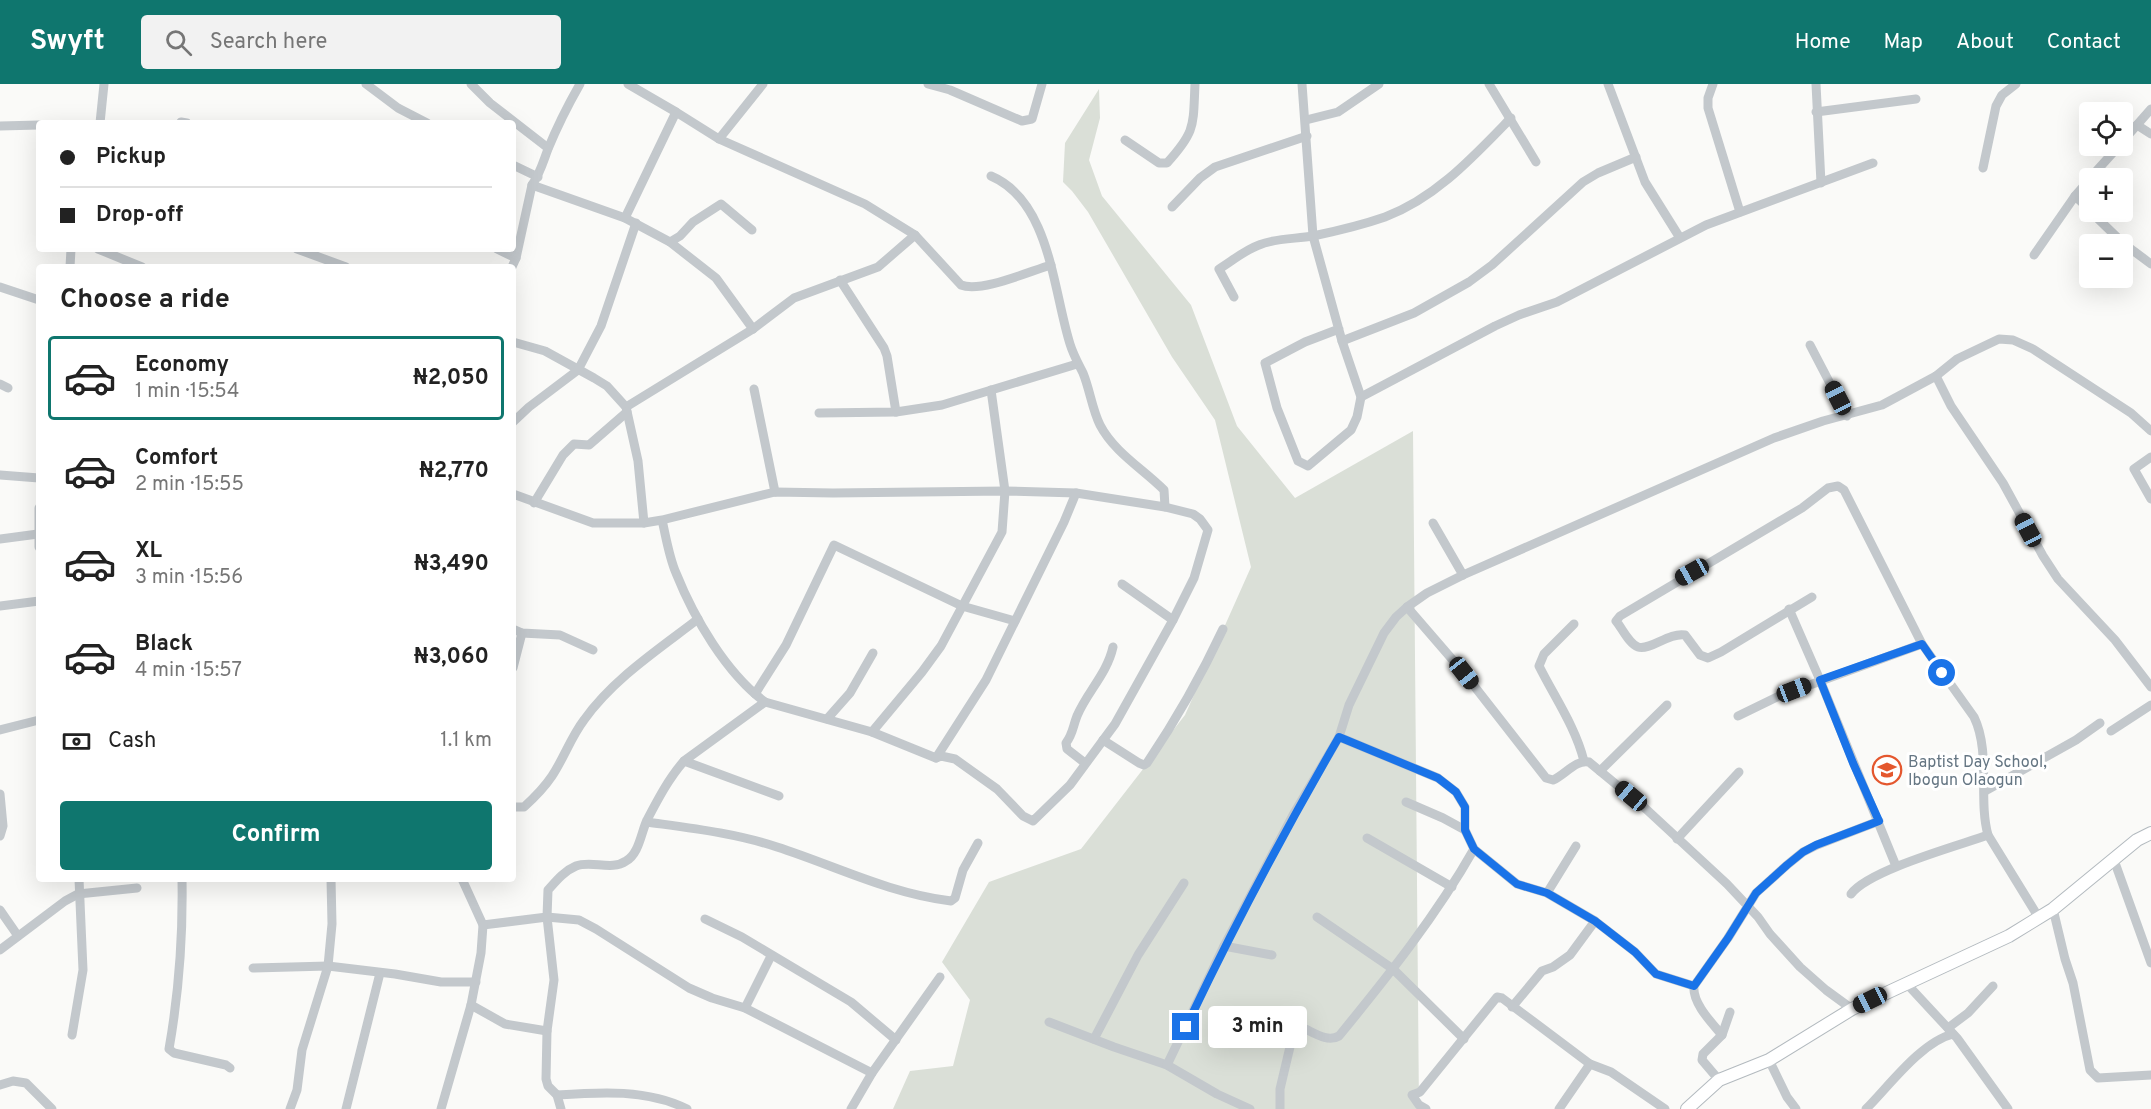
<!DOCTYPE html>
<html lang="en">
<head>
<meta charset="utf-8">
<style>
  :root { --surface:#fff; --page:#f2f2f2; --text:#222; --muted:#767676; --line:#e0e0e0; --accent:#0f766e }
  body { margin:0; font-family:Overpass,sans-serif; background:var(--page); color:var(--text); height:100vh; display:flex; flex-direction:column; font-size:22px; white-space:nowrap }
  * { box-sizing:border-box; margin:0 }
  p { font-size:20px; color:var(--muted) }
  .icon { flex:none; width:33px; height:33px; fill:none; stroke:currentColor; stroke-width:2; stroke-linecap:round; stroke-linejoin:round }
  .map { position:relative; flex:1; overflow:hidden }
  .drawer { position:absolute; left:36px; top:180px; width:480px; height:618px; display:flex; flex-direction:column; background:var(--surface); border-radius:6px; box-shadow:0 6px 24px #0002 }
  .drawer>* { flex:none }
  .banner { position:absolute; left:36px; top:36px; width:480px; height:132px; border-radius:6px; box-shadow:0 6px 24px #0002; display:grid; align-content:center; height:132px; padding:0 24px; background:var(--surface) }
  .buttons { position:absolute; left:2079px; top:18px; display:grid; gap:12px }
  .buttons a { display:grid; place-items:center; width:54px; height:54px; border-radius:6px; background:var(--surface); box-shadow:0 6px 24px #0002; font-size:30px }
  .end { position:absolute; width:27px; height:27px; margin:-14px; border:8px solid #1a73e8; background:#fff; box-shadow:0 0 0 3px #fff }
  .from { border-radius:50% }
  .bubble { position:absolute; height:42px; border-radius:6px; background:var(--surface); box-shadow:0 6px 24px #0002; font-size:20px; font-weight:700; line-height:42px; text-align:center }
  .car { position:absolute; width:18px; height:36px; margin:-18px -9px; border-radius:8px; box-shadow:0 0 4px 2px #0007; background:linear-gradient(#222 24%,#8ab4d8 0 40%,#222 0 76%,#8ab4d8 0 86%,#222 0) }
  .banner b { display:flex; align-items:center; gap:21px; height:57px; font-size:22px }
  .banner b+b { border-top:2px solid var(--line) }
  .banner i { width:15px; height:15px; background:var(--text) }
  ul { padding:0; list-style:none }
  li { display:flex; align-items:center; gap:18px; height:84px; margin:0 12px 9px; padding:0 12px; border:3px solid transparent; border-radius:6px }
  li div { flex:1 }
  li b { display:block; font-size:22px }
  li em { font-style:normal; font-weight:700 }
  li.on { border-color:var(--accent) }
  li>.icon { width:54px; height:54px; stroke-width:1.5 }
  h2 { padding:0 24px; font-size:27px; line-height:72px }
  .pay { display:flex; align-items:center; gap:15px; height:66px; padding:0 24px; font-size:22px }
  .pay p { margin-inline-start:auto }
  .action { display:flex; gap:12px; margin-top:auto; padding:12px 24px }
  .action a { flex:1; height:69px; border-radius:6px; background:var(--accent); color:#fff; font-size:24px; font-weight:700; line-height:69px; text-align:center }
  header { display:flex; align-items:center; gap:36px; box-sizing:border-box; height:84px; padding:0 30px; background:var(--accent); color:#fff }
  header strong { font-size:28px }
  nav { display:flex; gap:33px; margin-inline-start:auto; font-size:21px }
  .search { width:420px; height:54px; background:var(--page); display:flex; align-items:center; gap:15px; box-sizing:border-box; padding:0 21px; border-radius:6px; color:var(--muted); font-size:22px }
  .map>svg:first-child { display:block }
  .green { fill:#dadfd7 }
  .lines { fill:none; stroke-linecap:round; stroke-linejoin:round }
  .secondary-casing { stroke:#b3babf; stroke-width:14 }
  .minor { stroke:#c3c8cc; stroke-width:9 }
  .secondary { stroke:#fff; stroke-width:12 }
  .route { stroke:#1a73e8; stroke-width:8 }
  .labels { text-anchor:middle; stroke-width:6; stroke-linejoin:round; paint-order:stroke }
  .poi-label { font-size:16px; fill:#657683; stroke:#fff; text-anchor:start }
</style>
</head>
<body>
<header>
<strong>Swyft</strong>
<div class="search"><svg class="icon" aria-label="search" viewBox="0 0 24 24"><circle cx="10" cy="10" r="6"/><path d="M15 15l6 6"/></svg>Search here</div>
<nav><a>Home</a><a>Map</a><a>About</a><a>Contact</a></nav>
</header>
<div class="map">
<svg width="2151" height="1025" viewBox="0 0 2151 1025">
  <rect width="100%" height="100%" fill="#fafaf8"/>
  <!-- green -->
  <polygon class="green" points="1099,5 1100,34 1089,76 1102,112 1191,221 1237,342 1295,414 1413,347 1419,1025 893,1025 910,987 953,982 970,916 942,878 989,798 1081,765 1185,631 1251,483 1215,336 1172,273 1088,128 1072,107 1063,98 1065,59"/>
  <g class="lines">
    <!-- secondary casing -->
    <g class="secondary-casing">
      <polyline id="secondary" points="1687,1025 1719,996 1769,976 1852,925 2009,852 2053,825 2137,756 2151,749"/>
    </g>
    <!-- minor -->
    <g class="minor">
      <polyline points="366,0 398,24 427,39"/>
      <polyline points="471,0 490,19 548,64"/>
      <path d="M 628,0 L 676,28 L 719,55 L 865,120 L 915,151 L 961,201 C 981,209 1030,187 1051,181"/>
      <polyline points="928,0 950,6 1022,37 1032,35 1042,0"/>
      <polyline points="1302,0 1313,152 1342,257 1361,313 1357,333 1351,346 1308,382 1298,377 1277,324 1265,279 1305,258 1339,245"/>
      <polyline points="1489,0 1536,78"/>
      <polyline points="1608,0 1645,98 1680,154"/>
      <polyline points="1713,0 1708,14 1708,24 1740,128"/>
      <polyline points="1816,0 1821,99"/>
      <polyline points="1816,28 1916,15"/>
      <polyline points="1306,36 1338,28 1379,0"/>
      <polyline points="181,38 187,39"/>
      <polyline points="100,39 104,0"/>
      <polyline points="2137,41 2151,50"/>
      <polyline points="0,42 39,41"/>
      <polyline points="719,55 763,0"/>
      <path d="M 1125,56 L 1159,79 L 1167,79 C 1196,47 1193,42 1195,0"/>
      <polyline points="2122,58 2151,25"/>
      <polyline points="513,81 538,93"/>
      <polyline points="1983,84 1996,22 2002,11 2016,0"/>
      <path d="M 991,92 C 1050,117 1053,206 1070,260 C 1073,270 1078,279 1083,289 C 1090,306 1092,325 1100,341 C 1114,368 1143,385 1164,406 L 1165,423"/>
      <polyline points="2090,94 2119,62"/>
      <polyline points="532,101 625,134 670,158 716,194 753,245"/>
      <polyline points="2075,112 2090,126"/>
      <polyline points="1172,123 1200,94 1215,83 1307,52"/>
      <polyline points="2091,128 2123,159 2151,180"/>
      <polyline points="625,134 676,28"/>
      <polyline points="670,158 680,152 693,138 721,120 752,146"/>
      <polyline points="98,165 142,183"/>
      <polyline points="297,165 346,183"/>
      <polyline points="497,165 516,174"/>
      <polyline points="2034,171 2075,112 2090,95"/>
      <polyline points="70,183 71,165"/>
      <path d="M 512,183 L 516,174 L 532,101 C 540,90 543,78 548,65 C 557,43 568,21 580,0"/>
      <polyline points="840,196 884,264 887,272 896,328"/>
      <polyline points="0,203 39,216"/>
      <path d="M 1234,213 L 1219,185 C 1232,177 1245,166 1259,161 C 1276,154 1295,155 1313,152 C 1337,147 1362,141 1385,133 C 1436,114 1474,72 1511,34"/>
      <polyline points="1342,257 1414,229 1469,198 1492,181 1583,98 1598,89 1636,73"/>
      <polyline points="513,258 545,267 594,294 607,302 626,323 638,377 644,439"/>
      <polyline points="1810,261 1847,332"/>
      <polyline points="1936,292 1951,322 2003,399 2043,472 2058,495 2115,556 2151,603"/>
      <polyline points="0,300 8,304"/>
      <polyline points="754,305 775,408"/>
      <polyline points="1361,313 1495,242 1519,231 1557,218 1706,141 1873,79"/>
      <polyline points="626,323 753,245 794,214 878,183 915,151"/>
      <polyline points="819,329 896,328 942,321 1077,280"/>
      <polyline points="513,338 529,323 578,286 601,242 636,139"/>
      <polyline points="2151,373 2134,385 2151,415"/>
      <polyline points="0,391 39,394"/>
      <path d="M 513,410 L 593,439 L 644,439 L 662,436 L 775,408 L 833,409 L 1005,407 L 1076,409 L 1165,423 L 1193,430 L 1200,435 L 1208,446 L 1194,494 L 1173,536 L 1115,640 L 1070,701 L 1033,737 L 1023,732 L 997,705 L 955,675 L 941,672 L 936,674 L 872,648 L 765,618 C 726,589 694,534 676,489 C 669,473 666,453 662,436"/>
      <polyline points="534,419 563,371 574,360 589,361 627,328"/>
      <polyline points="39,424 39,463"/>
      <polyline points="1433,439 1463,491"/>
      <polyline points="0,455 38,450"/>
      <polyline points="1122,500 1173,536"/>
      <path d="M 1812,513 L 1721,568 L 1708,574 L 1700,571 L 1685,551 C 1669,548 1650,567 1638,563 C 1629,560 1622,544 1616,537 L 1620,532 L 1802,424 L 1828,404 L 1838,402 L 1844,406 L 1922,560 L 1974,633 C 1991,668 1978,715 1988,751 L 2039,834"/>
      <polyline points="0,522 39,517"/>
      <path d="M 1407,523 L 1464,589 L 1546,694 L 1553,696 C 1565,691 1576,675 1589,678 L 1646,725 L 1727,800 L 1758,833 L 1770,850 L 1800,883 L 1826,906 L 1852,925"/>
      <polyline points="1789,525 1820,596 1896,782"/>
      <path d="M 1574,540 L 1544,570 L 1539,582 C 1555,614 1575,642 1584,677"/>
      <polyline points="513,545 522,549 560,551 593,566"/>
      <polyline points="513,584 522,549"/>
      <polyline points="755,610 786,561 834,461 962,522 1015,537"/>
      <polyline points="1738,632 1777,613 1922,560"/>
      <polyline points="827,635 850,609 873,569"/>
      <polyline points="0,646 39,636"/>
      <polyline points="2111,647 2151,621"/>
      <polyline points="872,648 922,588 941,562 1002,448 1005,407 991,306"/>
      <path d="M 1103,656 L 1139,679 L 1144,681 L 1147,679 C 1176,636 1201,592 1223,545"/>
      <polyline points="936,674 986,596 1064,438 1076,409"/>
      <polyline points="684,677 779,712"/>
      <path d="M 1085,679 L 1067,665 L 1066,659 C 1073,650 1073,642 1077,632 C 1087,608 1107,590 1113,563"/>
      <polyline points="1600,687 1667,621"/>
      <polyline points="1985,707 2076,656 2100,639"/>
      <polyline points="0,710 3,742 0,752"/>
      <polyline points="1406,718 1443,734 1465,746"/>
      <path d="M 513,723 L 524,723 C 535,713 544,704 552,692 C 564,674 571,653 584,636 C 613,595 659,565 698,535"/>
      <path d="M 647,738 C 690,744 735,749 777,763 C 836,782 888,809 951,817 L 955,814 L 963,786 L 978,759"/>
      <polyline points="1367,754 1452,803"/>
      <polyline points="1677,755 1739,688"/>
      <polyline points="1474,765 1517,800 1547,809 1595,837 1635,868 1656,890 1694,902"/>
      <polyline points="2114,776 2151,879"/>
      <path d="M 182,795 C 183,852 179,908 169,965 L 174,969 L 226,981 L 230,984"/>
      <polyline points="1547,809 1576,762"/>
      <path d="M 1851,810 C 1869,786 1957,762 1988,751"/>
      <polyline points="2053,825 2065,875 2073,899 2090,986 2098,994 2151,991"/>
      <polyline points="0,826 18,852"/>
      <polyline points="1317,833 1393,885 1464,955"/>
      <polyline points="705,835 742,853 851,918 896,956"/>
      <polyline points="483,841 547,833 579,836 596,845 689,904 712,914 745,924 872,989"/>
      <polyline points="1224,862 1272,871"/>
      <polyline points="0,866 65,817 78,810 137,804"/>
      <polyline points="253,884 328,882 395,890 441,898 476,898"/>
      <polyline points="1906,899 1957,954 2008,1025"/>
      <polyline points="471,921 505,940 547,947"/>
      <polyline points="1512,923 1542,887 1553,883 1570,871 1595,837"/>
      <polyline points="745,924 771,872"/>
      <polyline points="1049,938 1114,963 1167,981 1217,1010 1250,1025"/>
      <polyline points="1948,944 1968,929 1993,902"/>
      <polyline points="72,951 83,886 79,795"/>
      <path d="M 1722,951 C 1712,939 1692,919 1694,902 L 1728,854 L 1756,809 L 1787,781 L 1803,768 L 1817,761 L 1879,737"/>
      <polyline points="1094,955 1138,871 1184,799"/>
      <polyline points="1769,976 1787,1013 1796,1025"/>
      <polyline points="1167,981 1224,862 1293,731 1339,653 1349,621 1384,549 1396,533 1407,523 1427,509 1463,491 1774,354 1823,337 1882,321 1936,292 1957,275 1999,255 2013,256 2033,265 2131,329 2151,347"/>
      <polyline points="1719,996 1702,976 1703,970 1722,951 1730,928"/>
      <polyline points="0,1001 13,997 26,999 52,1025"/>
      <path d="M 557,1011 C 600,1008 648,1005 687,1025"/>
      <polyline points="290,1025 297,1006 302,966 328,882 332,840 331,795"/>
      <polyline points="346,1025 380,889"/>
      <polyline points="441,1025 471,921 481,869 483,841 462,795"/>
      <path d="M 561,1025 L 557,1011 L 548,1002 L 546,995 L 547,947 L 554,896 L 547,833 L 548,806 C 556,797 564,787 576,782 C 591,776 612,787 626,777 C 639,770 641,749 647,736 C 658,715 669,694 684,677 L 765,618"/>
      <polyline points="851,1025 872,989 940,893"/>
      <path d="M 1280,1025 L 1280,1005 L 1294,946 L 1297,943 L 1301,943 C 1313,948 1327,959 1339,952 C 1388,892 1436,832 1474,765 L 1465,746 L 1465,723 L 1456,708 L 1438,694 L 1339,653"/>
      <polyline points="1426,1025 1419,1021 1412,1011 1420,1008 1497,913 1502,914 1590,980 1611,988 1665,1025"/>
      <polyline points="1559,1025 1590,980"/>
      <path d="M 1866,1025 C 1889,1002 1921,958 1953,950"/>
    </g>
    <!-- secondary -->
    <use href="#secondary" class="secondary"/>
  </g>
  <g class="lines">
    <!-- route -->
    <path class="route" d="M 1186,943 C 1233,844 1284,748 1339,653 L 1438,694 L 1456,708 L 1465,723 L 1465,746 L 1474,765 L 1517,800 L 1547,809 L 1595,837 L 1635,868 L 1656,890 L 1694,902 L 1728,854 L 1756,809 L 1787,781 L 1803,768 L 1816,761 L 1879,737 L 1853,679 L 1820,596 L 1922,560 L 1942,589"/>
  </g>
  <!-- icons -->
  <defs>
    <g id="school-ring" transform="scale(1.5)"><circle r="9.5" fill="#fff" stroke="#e4572e" stroke-width="1.5"/><path d="M0-5L7-2L0 1L-7-2ZM-4 1L0 2.5L4 1V4Q0 6-4 4Z" fill="#e4572e"/></g>
  </defs>
  <g fill-rule="evenodd">
    <use href="#school-ring" x="1887" y="686"/>
  </g>
  <g class="labels">
    <!-- poi labels -->
    <g class="poi-label">
      <text x="1908" y="683">Baptist Day School,<tspan x="1908" dy="18">Ibogun Olaogun</tspan></text>
    </g>
  </g>
</svg>
<div class="buttons">
<a><svg class="icon" aria-label="locate" viewBox="0 0 24 24"><circle cx="12" cy="12" r="6"/><path d="M12 2v4M12 18v4M2 12h4M18 12h4"/></svg></a>
<a>+</a>
<a>−</a>
</div>
<i class="end from" style="left:1942px;top:589px"></i>
<i class="end" style="left:1186px;top:943px"></i>
<div class="bubble" style="left:1208px;top:922px;width:99px">3 min</div>
<i class="car" style="left:1838px;top:314px;rotate:333deg"></i>
<i class="car" style="left:2028px;top:446px;rotate:332deg"></i>
<i class="car" style="left:1692px;top:488px;rotate:241deg"></i>
<i class="car" style="left:1464px;top:589px;rotate:142deg"></i>
<i class="car" style="left:1794px;top:606px;rotate:69deg"></i>
<i class="car" style="left:1631px;top:712px;rotate:310deg"></i>
<i class="car" style="left:1870px;top:916px;rotate:244deg"></i>
<div class="banner">
<b><i class="from"></i>Pickup</b>
<b><i></i>Drop-off</b>
</div>
<section class="drawer">
<h2>Choose a ride</h2>
<ul>
<li class="on"><svg class="icon" aria-label="car" viewBox="0 0 24 24"><path d="M5 17H2v-5l4-1 3-4h7l3 4 3 1v5h-3M9 17h6M6 11h13"/><circle cx="7" cy="17" r="2"/><circle cx="17" cy="17" r="2"/></svg><div><b>Economy</b><p>1 min · 15:54</p></div><em>₦2,050</em></li>
<li><svg class="icon" aria-label="car" viewBox="0 0 24 24"><path d="M5 17H2v-5l4-1 3-4h7l3 4 3 1v5h-3M9 17h6M6 11h13"/><circle cx="7" cy="17" r="2"/><circle cx="17" cy="17" r="2"/></svg><div><b>Comfort</b><p>2 min · 15:55</p></div><em>₦2,770</em></li>
<li><svg class="icon" aria-label="car" viewBox="0 0 24 24"><path d="M5 17H2v-5l4-1 3-4h7l3 4 3 1v5h-3M9 17h6M6 11h13"/><circle cx="7" cy="17" r="2"/><circle cx="17" cy="17" r="2"/></svg><div><b>XL</b><p>3 min · 15:56</p></div><em>₦3,490</em></li>
<li><svg class="icon" aria-label="car" viewBox="0 0 24 24"><path d="M5 17H2v-5l4-1 3-4h7l3 4 3 1v5h-3M9 17h6M6 11h13"/><circle cx="7" cy="17" r="2"/><circle cx="17" cy="17" r="2"/></svg><div><b>Black</b><p>4 min · 15:57</p></div><em>₦3,060</em></li>
</ul>
<div class="pay"><svg class="icon" aria-label="cash" viewBox="0 0 24 24"><path d="M3 7h18v10H3z"/><circle cx="12" cy="12" r="2"/></svg>Cash<p>1.1 km</p></div>
<div class="action"><a>Confirm</a></div>
</section>
</div>
</body>
</html>
